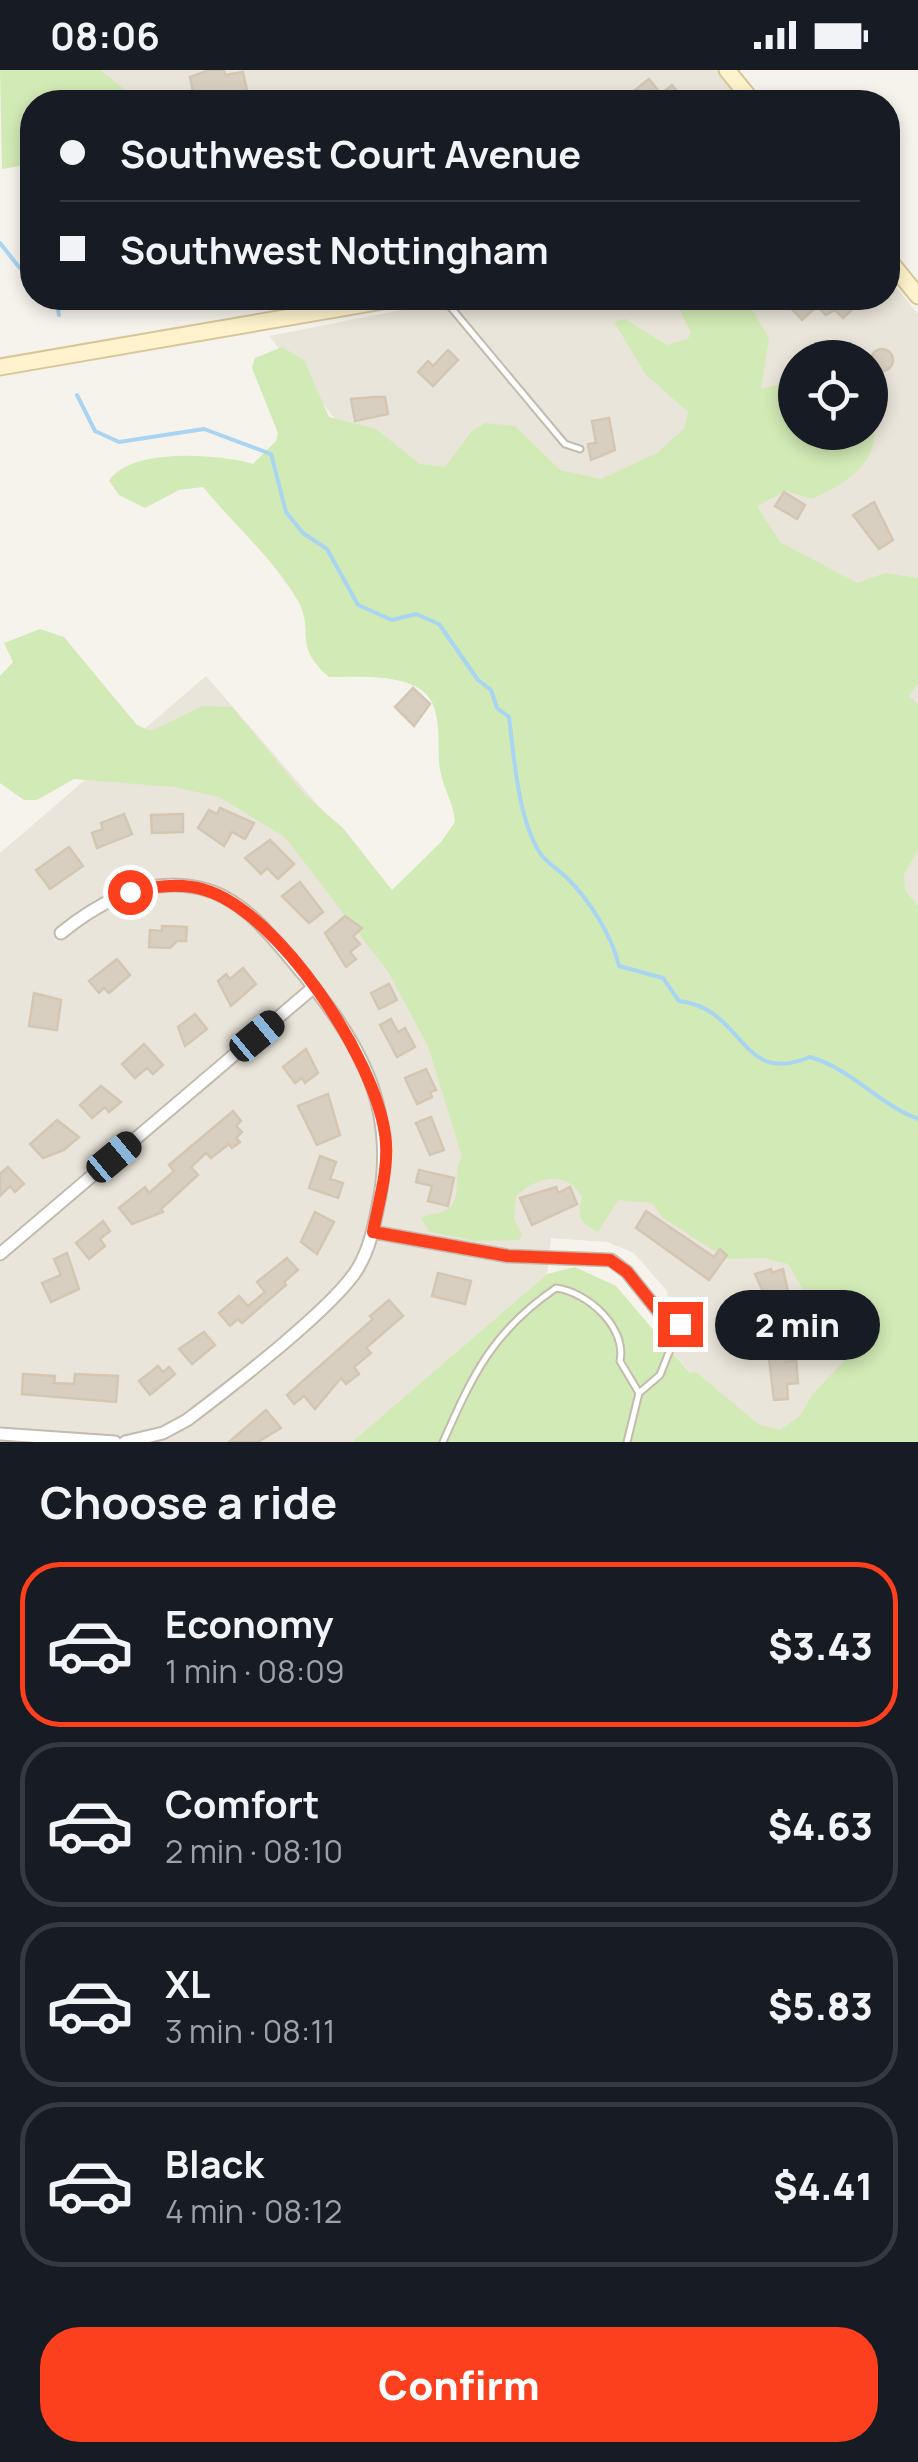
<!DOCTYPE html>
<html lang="en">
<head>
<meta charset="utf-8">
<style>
  :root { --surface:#171b24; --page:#20242c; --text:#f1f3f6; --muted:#9ea1a6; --line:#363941; --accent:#fc3f1d }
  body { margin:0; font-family:Manrope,sans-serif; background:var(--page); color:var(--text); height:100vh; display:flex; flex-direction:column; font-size:38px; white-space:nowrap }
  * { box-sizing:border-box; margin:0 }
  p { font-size:32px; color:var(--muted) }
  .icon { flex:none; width:55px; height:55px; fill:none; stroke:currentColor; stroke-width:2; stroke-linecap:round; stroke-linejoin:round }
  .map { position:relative; height:1372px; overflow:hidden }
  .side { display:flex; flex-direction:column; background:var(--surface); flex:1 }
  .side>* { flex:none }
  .guide { position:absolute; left:20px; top:20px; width:880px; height:220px; border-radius:40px; box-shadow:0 5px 15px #0003; display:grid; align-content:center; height:220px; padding:0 40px; background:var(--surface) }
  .buttons { position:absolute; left:778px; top:270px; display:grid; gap:20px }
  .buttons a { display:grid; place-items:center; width:110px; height:110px; border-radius:50%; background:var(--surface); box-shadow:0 5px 15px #0003; font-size:50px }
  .end { position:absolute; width:45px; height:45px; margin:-22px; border:12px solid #fc3f1d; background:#fff; box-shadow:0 0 0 5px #fff }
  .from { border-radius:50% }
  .bubble { position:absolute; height:70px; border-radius:35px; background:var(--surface); box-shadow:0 5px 15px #0003; font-size:32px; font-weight:800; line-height:70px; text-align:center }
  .car { position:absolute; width:30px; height:60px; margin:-30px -15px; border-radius:12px; box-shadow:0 0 8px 2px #0007; background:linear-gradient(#222 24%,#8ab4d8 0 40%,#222 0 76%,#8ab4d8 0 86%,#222 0) }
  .guide b { display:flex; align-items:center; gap:35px; height:95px; font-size:38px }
  .guide b+b { border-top:2px solid var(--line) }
  .guide i { width:25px; height:25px; background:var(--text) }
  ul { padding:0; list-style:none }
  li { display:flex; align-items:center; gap:30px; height:165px; margin:0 20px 15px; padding:0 20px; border:5px solid var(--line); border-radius:40px }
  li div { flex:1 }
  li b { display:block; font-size:38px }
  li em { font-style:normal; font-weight:800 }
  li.on { border-color:var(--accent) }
  li>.icon { width:90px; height:90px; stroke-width:1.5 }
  h2 { padding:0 40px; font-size:45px; line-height:120px }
  .cta { display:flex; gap:20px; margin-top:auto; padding:20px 40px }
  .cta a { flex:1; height:115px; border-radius:40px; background:var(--accent); color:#fff; font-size:40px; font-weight:800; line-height:115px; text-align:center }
  .status { display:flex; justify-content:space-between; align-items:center; height:70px; padding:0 50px; background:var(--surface); direction:ltr }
  .status svg { height:28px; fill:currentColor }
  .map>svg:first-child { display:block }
  .residential { fill:#eae5da; fill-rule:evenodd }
  .green { fill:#d2eab5 }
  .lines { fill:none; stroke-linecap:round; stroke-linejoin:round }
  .stream { stroke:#a9d4f2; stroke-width:4 }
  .building { fill:#d8cfc1; stroke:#d3c7b4; stroke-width:2.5 }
  .lane-casing { stroke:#c2bbae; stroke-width:9 }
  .street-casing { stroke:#c2bbae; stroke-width:15 }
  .secondary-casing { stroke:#d6c79b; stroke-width:19 }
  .lane { stroke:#fff; stroke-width:5 }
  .street { stroke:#fff; stroke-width:11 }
  .secondary { stroke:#fff3cd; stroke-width:15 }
  .route { stroke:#fc3f1d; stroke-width:12 }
</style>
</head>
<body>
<div class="status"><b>08:06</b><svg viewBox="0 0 49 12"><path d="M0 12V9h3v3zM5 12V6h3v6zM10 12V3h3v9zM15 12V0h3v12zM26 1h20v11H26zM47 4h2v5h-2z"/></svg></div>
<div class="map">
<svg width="918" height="1372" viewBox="0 0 918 1372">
  <rect width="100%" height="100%" fill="#f6f3ec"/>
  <!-- residential -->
  <g class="residential">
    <polygon points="37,0 717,0 744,32 63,32"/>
    <path d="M 888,208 L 918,244 L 918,1372 L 748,1372 L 673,1282 L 667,1221 L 634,1183 L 607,1172 L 551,1168 L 547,1204 L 352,1372 L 0,1372 L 0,783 L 206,606 L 658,1127 L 840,981 L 269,266 L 463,228 L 888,228 ZM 795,288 L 870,288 L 870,362 L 795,362 Z"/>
  </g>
  <!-- green -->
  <g class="green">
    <polygon points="0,0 101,0 139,32 32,32 32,94 2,99"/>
    <path d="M 673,228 L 745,228 L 769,268 L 761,319 L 795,310 L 795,362 L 870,362 L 871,344 C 886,389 848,413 812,429 L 786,421 L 757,436 L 780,472 L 857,513 L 885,503 L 918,508 L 918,613 L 909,626 L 918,635 L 918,780 L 904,804 L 905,820 L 918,836 L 918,1372 L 352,1372 L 547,1204 L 575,1197 L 616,1216 L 690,1303 L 696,1302 L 758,1354 L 780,1360 L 800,1346 L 812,1325 L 845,1290 L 800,1256 L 807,1226 L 788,1194 L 764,1188 L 727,1189 L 663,1148 L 652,1133 L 618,1130 L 598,1162 C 579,1152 577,1147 582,1127 C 566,1099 537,1107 516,1126 L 514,1149 L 522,1165 L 519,1170 L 475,1171 L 430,1162 L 421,1148 C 430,1142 437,1145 445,1141 C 465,1131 451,1103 462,1087 L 428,976 L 389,903 L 285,767 L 219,727 L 174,717 L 74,709 L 37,730 L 24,730 L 0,713 L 0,606 L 13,592 L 4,573 L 40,559 L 64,567 L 137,655 L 151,661 L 202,636 L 232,637 L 305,725 L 343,758 L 392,820 L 441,772 L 455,752 C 454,732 440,713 439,692 C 438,674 440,655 434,637 C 423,601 358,607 329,607 C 292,575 315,562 298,531 C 273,488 234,455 203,417 L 179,420 L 145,438 L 119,425 L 109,411 C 130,377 220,384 253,394 L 276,371 L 278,363 L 252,298 L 255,288 L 282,277 L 304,290 L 329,347 L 376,359 L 420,394 L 445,397 L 472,361 L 485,353 L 515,356 L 560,400 L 601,409 L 657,383 L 684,359 L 688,342 L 646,305 L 614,252 L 625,249 L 667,275 L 688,269 L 691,262 Z"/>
  </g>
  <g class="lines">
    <!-- stream -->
    <g class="stream">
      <polyline points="0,173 19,197 32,204"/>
      <polyline points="56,228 59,245"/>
      <path d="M 77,325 L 95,361 L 119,372 L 204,359 L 271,384 L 286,442 L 303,463 L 327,479 L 358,535 L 392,550 L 416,544 L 439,554 L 478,610 L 491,620 L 497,638 L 509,647 C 514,687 518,749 540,783 C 546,793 560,800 568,809 C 590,831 612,866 619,896 L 663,908 L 679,931 C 747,939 738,1017 810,987 C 852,999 878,1034 918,1049"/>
    </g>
  </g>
  <!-- building -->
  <g class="building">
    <polygon points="209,0 224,0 225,5 243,2 248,25 228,32 217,32 215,23 194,27 190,7"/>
    <polygon points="649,9 661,24 672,15 682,27 676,32 637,32 630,24"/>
    <polygon points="798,228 833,231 844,228 854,238 843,248 835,240 826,245 817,236 802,250 789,236"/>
    <circle cx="882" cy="290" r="11"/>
    <polygon points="448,280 458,290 433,316 418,302 428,291 433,296"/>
    <polygon points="374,327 385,327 388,344 355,351 351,329"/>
    <polygon points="609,348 615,380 591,390 588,374 596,373 592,351"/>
    <polygon points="784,422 805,435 797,449 775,436"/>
    <polygon points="874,432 893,470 879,479 853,445"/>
    <polygon points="413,618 430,634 414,656 395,637"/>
    <polygon points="220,738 254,753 245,769 232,762 224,776 198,758 209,740 217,744"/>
    <polygon points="124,744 132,764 97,778 92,763 103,759 101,753"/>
    <polygon points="183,744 183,762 152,763 151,745"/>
    <polygon points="270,770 294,794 278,809 267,798 261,804 245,788"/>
    <polygon points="69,777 83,796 50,819 36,800"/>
    <polygon points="300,812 323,842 309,853 282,826"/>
    <polygon points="345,846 362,858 353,866 360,874 350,882 356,889 346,897 325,863"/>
    <polygon points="162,856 187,857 186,871 177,871 170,878 149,877 150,860 162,861"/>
    <polygon points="117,889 130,905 109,923 104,918 99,923 89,911"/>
    <polygon points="243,898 256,914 231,936 218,911 226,904 230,909"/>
    <polygon points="389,914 397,930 379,939 371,923"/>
    <polygon points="34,923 61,930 57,960 29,956"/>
    <polygon points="195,944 207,959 185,976 178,957"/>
    <polygon points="391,949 398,962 405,958 415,977 397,987 380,955"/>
    <polygon points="144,974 163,995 153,1004 147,998 135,1008 122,994"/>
    <polygon points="306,979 318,1003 305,1013 302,1008 295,1013 283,997"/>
    <polygon points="426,999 436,1020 430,1022 432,1027 417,1034 405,1008"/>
    <polygon points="101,1016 121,1032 109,1042 105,1037 92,1048 80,1035"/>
    <polygon points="328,1024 340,1065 317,1075 298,1036"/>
    <polygon points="233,1041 241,1051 236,1056 242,1062 236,1068 240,1072 232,1078 229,1074 211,1088 206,1083 191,1097 198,1105 161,1139 163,1142 132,1154 119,1138 145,1117 149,1123 174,1101 169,1095"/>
    <polygon points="431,1047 444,1080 430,1085 416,1053"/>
    <polygon points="57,1050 79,1067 64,1080 43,1088 30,1074"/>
    <polygon points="320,1086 336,1092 330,1109 343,1113 338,1128 309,1118"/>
    <polygon points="8,1097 24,1114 15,1122 10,1116 0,1126 0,1104"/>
    <polygon points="419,1100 454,1108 448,1136 428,1131 432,1116 416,1112"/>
    <polygon points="556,1117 558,1123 570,1117 577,1134 532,1155 520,1128"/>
    <polygon points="646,1141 714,1187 720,1179 727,1185 709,1210 636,1158"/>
    <polygon points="315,1142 334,1152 317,1184 301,1172"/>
    <polygon points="103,1151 110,1161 100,1169 105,1176 89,1189 76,1173"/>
    <polygon points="67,1183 79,1219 51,1232 42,1213 61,1205 54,1189"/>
    <polygon points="287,1188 298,1200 284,1212 286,1215 242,1253 238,1249 230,1256 219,1243 239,1226 248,1236 265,1222 257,1212"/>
    <polygon points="771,1199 772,1203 783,1199 793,1244 776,1250 755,1204"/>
    <polygon points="438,1203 471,1211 465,1234 432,1226"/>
    <polygon points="389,1230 403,1246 366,1278 371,1283 354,1297 359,1304 346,1314 341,1308 315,1339 304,1326 294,1334 287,1325 373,1249 370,1246"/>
    <polygon points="204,1262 215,1275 192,1294 179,1279"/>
    <polygon points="786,1286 786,1292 796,1290 798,1313 787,1314 788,1329 774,1330 769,1288"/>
    <polygon points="158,1296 163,1302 169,1297 175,1304 150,1325 139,1311"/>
    <polygon points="23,1304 55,1306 54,1313 74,1314 75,1304 118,1306 116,1332 22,1324"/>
    <polygon points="266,1340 281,1358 258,1372 229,1372"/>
  </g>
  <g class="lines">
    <!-- lane casing -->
    <g class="lane-casing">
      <g id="lane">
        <polyline points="443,228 565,374 580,379"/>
        <path d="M 443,1372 C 473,1304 493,1261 556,1218 C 588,1222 627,1258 620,1291 L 639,1323"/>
        <polyline points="627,1372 639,1323 660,1305 679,1257"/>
      </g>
    </g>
    <!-- street casing -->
    <g class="street-casing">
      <g id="street">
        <path d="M 61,863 C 100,831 148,806 200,818 C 241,827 269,863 294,893 C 354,965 397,1029 380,1126 C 375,1151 371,1176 358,1198 C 335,1237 227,1320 187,1350 L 163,1363 L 125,1372"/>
        <polyline points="373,1162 508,1186 611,1190 627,1202 663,1247 680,1254"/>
        <polyline points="0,1184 314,917"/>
        <polyline points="0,1364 115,1372"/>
      </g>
    </g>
    <!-- secondary casing -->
    <g class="secondary-casing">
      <g id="secondary">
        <polyline points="727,0 753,32"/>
        <polyline points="888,189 918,226"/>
        <polyline points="0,297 400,228"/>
      </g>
    </g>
    <!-- lane -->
    <use href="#lane" class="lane"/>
    <!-- street -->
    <use href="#street" class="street"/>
    <!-- secondary -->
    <use href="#secondary" class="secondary"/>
  </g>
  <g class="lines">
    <!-- route -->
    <path class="route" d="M 130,822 C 154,816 181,812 205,820 C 280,843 374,988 385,1064 C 390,1096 379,1130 373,1162 L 508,1186 L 610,1190 L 627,1202 L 663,1247 L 680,1254"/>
  </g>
</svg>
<div class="buttons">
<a><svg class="icon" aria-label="locate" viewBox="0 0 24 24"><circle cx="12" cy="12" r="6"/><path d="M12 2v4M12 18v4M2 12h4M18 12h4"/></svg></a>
</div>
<i class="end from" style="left:130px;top:822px"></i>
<i class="end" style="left:680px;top:1254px"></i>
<div class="bubble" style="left:715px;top:1220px;width:165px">2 min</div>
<i class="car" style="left:257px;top:966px;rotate:50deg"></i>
<i class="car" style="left:114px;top:1087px;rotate:50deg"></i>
<div class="guide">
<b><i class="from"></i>Southwest Court Avenue</b>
<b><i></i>Southwest Nottingham</b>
</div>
</div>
<section class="side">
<h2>Choose a ride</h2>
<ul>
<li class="on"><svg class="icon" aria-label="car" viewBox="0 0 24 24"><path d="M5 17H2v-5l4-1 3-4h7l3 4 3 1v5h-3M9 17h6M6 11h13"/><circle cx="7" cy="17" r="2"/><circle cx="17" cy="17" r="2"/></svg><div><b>Economy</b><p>1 min · 08:09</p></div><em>$3.43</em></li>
<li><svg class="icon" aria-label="car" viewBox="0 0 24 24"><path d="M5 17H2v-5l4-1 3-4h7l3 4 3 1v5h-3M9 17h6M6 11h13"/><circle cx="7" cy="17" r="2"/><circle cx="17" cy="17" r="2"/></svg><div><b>Comfort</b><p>2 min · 08:10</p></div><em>$4.63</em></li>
<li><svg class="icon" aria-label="car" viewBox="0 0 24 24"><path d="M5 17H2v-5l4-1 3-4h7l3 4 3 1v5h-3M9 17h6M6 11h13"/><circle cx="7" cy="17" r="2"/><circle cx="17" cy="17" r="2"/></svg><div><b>XL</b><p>3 min · 08:11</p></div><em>$5.83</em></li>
<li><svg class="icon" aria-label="car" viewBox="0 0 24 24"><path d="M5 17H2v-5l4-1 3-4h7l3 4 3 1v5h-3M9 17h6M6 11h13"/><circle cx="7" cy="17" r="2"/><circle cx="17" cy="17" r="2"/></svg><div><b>Black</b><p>4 min · 08:12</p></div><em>$4.41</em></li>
</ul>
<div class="cta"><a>Confirm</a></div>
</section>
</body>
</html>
